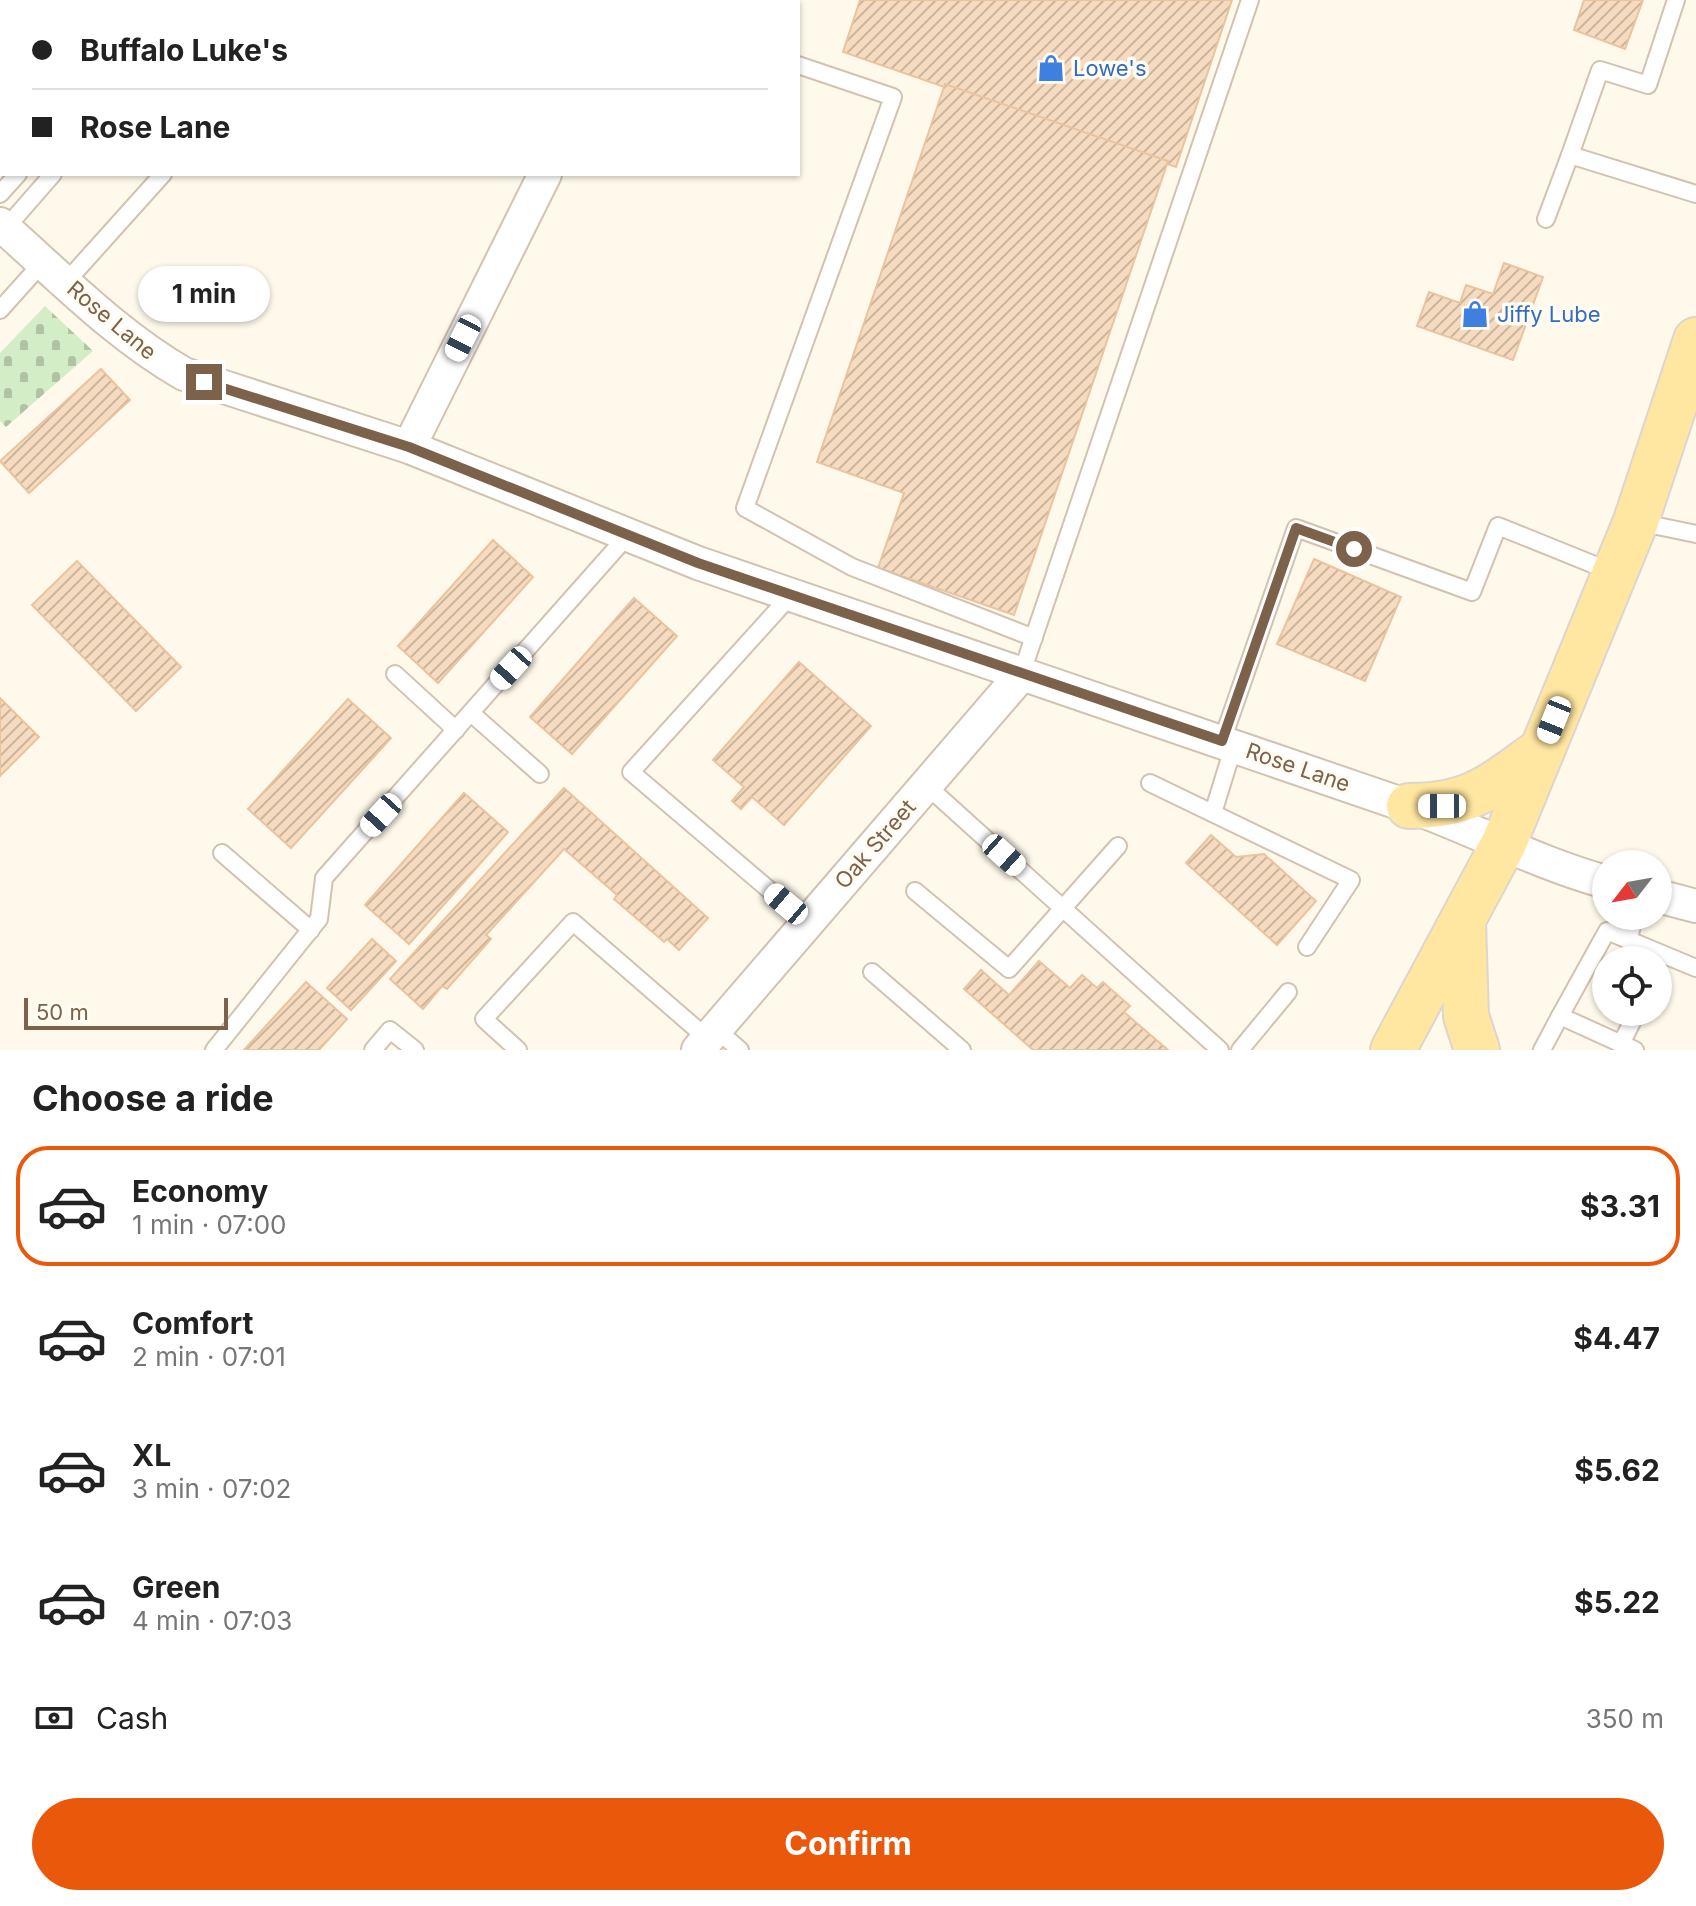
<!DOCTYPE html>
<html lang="en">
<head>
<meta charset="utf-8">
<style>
  :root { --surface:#fff; --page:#f2f2f2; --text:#222; --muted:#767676; --line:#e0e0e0; --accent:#ea580c }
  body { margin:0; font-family:Inter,sans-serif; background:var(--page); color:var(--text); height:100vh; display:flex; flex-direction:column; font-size:30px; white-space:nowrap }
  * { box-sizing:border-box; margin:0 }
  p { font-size:26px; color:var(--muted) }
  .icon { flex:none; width:44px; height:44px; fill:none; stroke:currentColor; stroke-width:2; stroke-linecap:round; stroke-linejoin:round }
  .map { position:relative; height:1050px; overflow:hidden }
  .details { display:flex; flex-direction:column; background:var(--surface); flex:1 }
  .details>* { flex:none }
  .hud { position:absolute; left:0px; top:0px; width:800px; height:176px; box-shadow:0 2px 6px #0004; display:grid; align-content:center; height:176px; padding:0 32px; background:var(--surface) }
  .needle { width:52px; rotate:239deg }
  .controls { position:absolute; left:1592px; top:850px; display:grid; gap:16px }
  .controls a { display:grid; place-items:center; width:80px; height:80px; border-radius:50%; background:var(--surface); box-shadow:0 2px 6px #0004; font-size:40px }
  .scale { position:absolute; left:24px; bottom:20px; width:204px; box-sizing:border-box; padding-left:8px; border:4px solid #7c614b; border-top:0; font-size:22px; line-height:28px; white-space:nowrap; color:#7c614b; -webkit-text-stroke:6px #fffcf3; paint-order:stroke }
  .end { position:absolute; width:36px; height:36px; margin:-18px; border:10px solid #7c614b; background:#fff; box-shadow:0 0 0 4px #fff }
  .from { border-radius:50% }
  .bubble { position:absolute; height:56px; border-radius:28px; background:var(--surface); box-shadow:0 2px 6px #0004; font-size:26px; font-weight:700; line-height:56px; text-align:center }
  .car { position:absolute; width:24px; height:48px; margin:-24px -12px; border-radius:10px; box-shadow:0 0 6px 2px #0007; background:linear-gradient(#fff 24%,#345 0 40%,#fff 0 76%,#345 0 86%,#fff 0) }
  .hud b { display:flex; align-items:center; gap:28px; height:76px; font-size:30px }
  .hud b+b { border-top:2px solid var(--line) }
  .hud i { width:20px; height:20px; background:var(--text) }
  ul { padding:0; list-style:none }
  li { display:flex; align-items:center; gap:24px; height:120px; margin:0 16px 12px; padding:0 16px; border:4px solid transparent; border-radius:32px }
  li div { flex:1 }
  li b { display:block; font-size:30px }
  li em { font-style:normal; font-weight:700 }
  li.active { border-color:var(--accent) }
  li>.icon { width:72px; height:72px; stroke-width:1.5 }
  h2 { padding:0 32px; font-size:36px; line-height:96px }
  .pay { display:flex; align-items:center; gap:20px; height:88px; padding:0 32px; font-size:30px }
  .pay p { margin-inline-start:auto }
  .primary-button { display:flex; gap:16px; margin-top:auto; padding:16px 32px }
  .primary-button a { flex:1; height:92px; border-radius:48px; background:var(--accent); color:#fff; font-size:32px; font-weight:700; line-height:92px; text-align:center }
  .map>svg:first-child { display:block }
  .cemetery { fill:url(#cemetery-stones) }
  .building { fill:url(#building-hatch); stroke:#eac39f; stroke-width:2 }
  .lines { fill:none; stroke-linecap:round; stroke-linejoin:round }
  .service-casing { stroke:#d2c2af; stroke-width:20 }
  .minor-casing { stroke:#d2c2af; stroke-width:36 }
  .primary-casing { stroke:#ddd6d0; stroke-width:48 }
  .service { stroke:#fff; stroke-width:16 }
  .minor { stroke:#fff; stroke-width:32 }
  .primary { stroke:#ffe6a1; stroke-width:44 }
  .route { stroke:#7c614b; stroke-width:10 }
  .labels { text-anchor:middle; stroke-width:7; stroke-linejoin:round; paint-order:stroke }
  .shop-label { font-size:22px; fill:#366cbe; stroke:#fffcf3; text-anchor:start }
  .street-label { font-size:22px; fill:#7c614b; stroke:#fffcf3 }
</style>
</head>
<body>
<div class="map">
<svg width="1696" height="1050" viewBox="0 0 1696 1050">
  <defs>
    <pattern id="cemetery-stones" width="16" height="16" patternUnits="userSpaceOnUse" patternTransform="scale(2)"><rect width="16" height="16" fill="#d3eec7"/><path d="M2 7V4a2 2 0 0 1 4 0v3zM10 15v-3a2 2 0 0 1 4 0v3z" fill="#b0c4a4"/></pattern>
    <pattern id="building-hatch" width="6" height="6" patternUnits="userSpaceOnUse" patternTransform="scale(2)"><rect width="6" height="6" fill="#f6dbc0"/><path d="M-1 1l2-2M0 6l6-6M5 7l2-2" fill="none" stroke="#ccb59e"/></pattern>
  </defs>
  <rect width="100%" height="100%" fill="#fef9eb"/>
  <!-- cemetery -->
  <polygon class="cemetery" points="45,306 93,351 6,427 0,421 0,353"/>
  <!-- building -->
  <g class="building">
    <polygon points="0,0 74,0 2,2 0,88"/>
    <polygon points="360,0 466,0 468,2 358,2"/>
    <polygon points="860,0 1232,0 1176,167 843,52"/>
    <polygon points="1584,0 1643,0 1625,49 1574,30"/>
    <polygon points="945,84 1168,161 1014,615 878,568 904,493 817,462"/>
    <polygon points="1504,263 1543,277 1513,360 1417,326 1429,292 1460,303 1466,285 1493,294"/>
    <polygon points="101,369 130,400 29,493 0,461"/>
    <polygon points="493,540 533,577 438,683 398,646"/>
    <polygon points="1314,559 1401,597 1365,681 1277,644"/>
    <polygon points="77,561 181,667 136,711 32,605"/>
    <polygon points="634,598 677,636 572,754 530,717"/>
    <polygon points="799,662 871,726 784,825 752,797 741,809 732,801 744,787 713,760"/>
    <polygon points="0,698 39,737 0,776"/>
    <polygon points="348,699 391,738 291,848 248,809"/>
    <polygon points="564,788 708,918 679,950 667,939 664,942 614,899 617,895 564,849 486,935 491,939 447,989 442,986 423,1009 390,979"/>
    <polygon points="464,793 508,832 409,944 365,905"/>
    <polygon points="1211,835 1236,857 1264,854 1316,901 1277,945 1186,863"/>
    <polygon points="372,939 396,961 351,1010 327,988"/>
    <polygon points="1039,961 1070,988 1082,975 1097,988 1103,982 1130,1006 1124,1012 1168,1050 1033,1050 964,989 981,970 1009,995"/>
    <polygon points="306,982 347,1019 319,1050 244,1050"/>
  </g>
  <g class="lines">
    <!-- service casing -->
    <g class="service-casing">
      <g id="service">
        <polyline points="167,2 169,0"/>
        <polyline points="724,2 725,0"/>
        <polyline points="798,65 893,97 745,508 852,567 1034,638"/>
        <polyline points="1570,155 1600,70 1648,85 1676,0"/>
        <polyline points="0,194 18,174"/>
        <polyline points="1546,219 1570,155 1696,194"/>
        <polyline points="5,229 53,174"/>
        <polyline points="66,282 163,174"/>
        <polyline points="0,310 43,262"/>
        <polyline points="1638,522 1696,534"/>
        <polyline points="791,595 631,772 808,923"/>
        <polyline points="395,674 456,730"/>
        <polyline points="1021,675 1250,0"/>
        <polyline points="471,713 540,774"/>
        <polyline points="1222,741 1296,528 1472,592 1498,526 1612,572"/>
        <polyline points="1150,783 1351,880 1307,947"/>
        <polyline points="926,785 1220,1050"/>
        <polyline points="1213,813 1234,745"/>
        <polyline points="222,853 311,930"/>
        <polyline points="915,891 1009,969 1118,846"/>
        <polyline points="1628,940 1635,916"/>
        <polyline points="872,972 962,1050"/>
        <polyline points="716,1029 740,1050"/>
        <polyline points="1621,1044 1637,1012"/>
        <polyline points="214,1050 319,919 324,878 628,535"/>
        <polyline points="373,1050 390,1030 415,1050"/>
        <polyline points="518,1050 484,1019 573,922 708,1039"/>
        <polyline points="1240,1050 1288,992"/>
        <polyline points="1542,1050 1560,1016"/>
        <polyline points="1635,1050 1560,1016 1607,931 1696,968"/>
      </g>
    </g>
    <!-- minor casing -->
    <g class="minor-casing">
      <g id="minor">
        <polyline points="630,2 631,0"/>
        <path d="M 0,224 C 59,276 116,335 184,374 L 409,447 L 698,563 L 1428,813 C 1487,836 1544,865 1606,882"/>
        <polyline points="409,447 545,174"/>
        <polyline points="1658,896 1696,906"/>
        <polyline points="698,1050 1021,675"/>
      </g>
    </g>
    <!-- primary casing -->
    <g class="primary-casing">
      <g id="primary">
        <path d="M 1409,806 C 1473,806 1492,785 1542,750"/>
        <polyline points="1463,922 1466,1016 1477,1050"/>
        <polyline points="1393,1050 1504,843 1636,521 1696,340"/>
      </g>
    </g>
    <!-- service -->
    <use href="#service" class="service"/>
    <!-- minor -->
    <use href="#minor" class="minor"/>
    <!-- primary -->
    <use href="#primary" class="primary"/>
  </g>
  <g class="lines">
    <!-- route -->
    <polyline class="route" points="204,382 409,447 698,563 1222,741 1296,528 1354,549"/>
  </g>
  <!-- icons -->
  <defs>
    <g id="shop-bare" transform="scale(2.16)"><path d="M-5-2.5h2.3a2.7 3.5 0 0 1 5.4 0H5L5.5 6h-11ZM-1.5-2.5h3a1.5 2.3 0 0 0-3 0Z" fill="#3f7fe0" stroke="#fffcf3" stroke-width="2.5" paint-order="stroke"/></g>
  </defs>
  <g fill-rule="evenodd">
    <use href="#shop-bare" x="1051" y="68"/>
    <use href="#shop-bare" x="1475" y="314"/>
  </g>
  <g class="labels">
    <!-- shop labels -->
    <g class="shop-label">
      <text x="1073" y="76">Lowe's</text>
      <text x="1497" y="322">Jiffy Lube</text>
    </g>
    <!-- street labels -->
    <g class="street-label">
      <text transform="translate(112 320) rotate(40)" y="8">Rose Lane</text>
      <text transform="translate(1298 767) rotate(19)" y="8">Rose Lane</text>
      <text transform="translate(875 844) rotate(-49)" y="8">Oak Street</text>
    </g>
  </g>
</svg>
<div class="controls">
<a><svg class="needle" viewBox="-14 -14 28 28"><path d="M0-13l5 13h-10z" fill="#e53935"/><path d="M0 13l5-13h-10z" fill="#767676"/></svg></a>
<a><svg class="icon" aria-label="locate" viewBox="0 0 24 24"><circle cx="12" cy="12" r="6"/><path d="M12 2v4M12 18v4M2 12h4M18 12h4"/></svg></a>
</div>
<div class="scale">50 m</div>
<i class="end from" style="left:1354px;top:549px"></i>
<i class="end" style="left:204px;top:382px"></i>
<div class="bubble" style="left:138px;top:266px;width:132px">1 min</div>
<i class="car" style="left:463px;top:338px;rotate:207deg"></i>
<i class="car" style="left:511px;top:668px;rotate:222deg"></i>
<i class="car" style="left:1554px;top:720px;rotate:202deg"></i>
<i class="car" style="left:1442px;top:806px;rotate:270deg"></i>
<i class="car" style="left:381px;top:815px;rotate:222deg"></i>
<i class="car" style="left:1004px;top:855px;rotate:132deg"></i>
<i class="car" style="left:786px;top:904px;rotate:310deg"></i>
<div class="hud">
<b><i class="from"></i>Buffalo Luke's</b>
<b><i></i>Rose Lane</b>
</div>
</div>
<section class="details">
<h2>Choose a ride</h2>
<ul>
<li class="active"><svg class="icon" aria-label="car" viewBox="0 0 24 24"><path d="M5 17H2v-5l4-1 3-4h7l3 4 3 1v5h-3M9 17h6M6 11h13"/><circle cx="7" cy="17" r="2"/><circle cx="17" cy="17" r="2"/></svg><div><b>Economy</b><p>1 min · 07:00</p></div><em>$3.31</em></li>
<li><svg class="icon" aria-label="car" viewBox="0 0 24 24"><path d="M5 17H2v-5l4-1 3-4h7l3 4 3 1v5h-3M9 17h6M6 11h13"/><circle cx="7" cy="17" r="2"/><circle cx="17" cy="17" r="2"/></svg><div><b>Comfort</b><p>2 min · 07:01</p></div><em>$4.47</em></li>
<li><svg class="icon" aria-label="car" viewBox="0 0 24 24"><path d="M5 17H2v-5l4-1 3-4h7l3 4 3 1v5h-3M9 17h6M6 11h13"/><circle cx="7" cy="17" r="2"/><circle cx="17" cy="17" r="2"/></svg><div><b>XL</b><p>3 min · 07:02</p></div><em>$5.62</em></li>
<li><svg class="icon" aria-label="car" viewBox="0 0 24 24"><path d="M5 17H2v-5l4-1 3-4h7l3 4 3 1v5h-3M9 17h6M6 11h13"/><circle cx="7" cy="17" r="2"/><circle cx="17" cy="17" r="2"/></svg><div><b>Green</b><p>4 min · 07:03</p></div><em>$5.22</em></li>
</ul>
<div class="pay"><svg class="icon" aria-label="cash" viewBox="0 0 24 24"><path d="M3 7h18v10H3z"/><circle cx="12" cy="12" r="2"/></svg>Cash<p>350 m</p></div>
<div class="primary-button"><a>Confirm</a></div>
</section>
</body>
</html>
